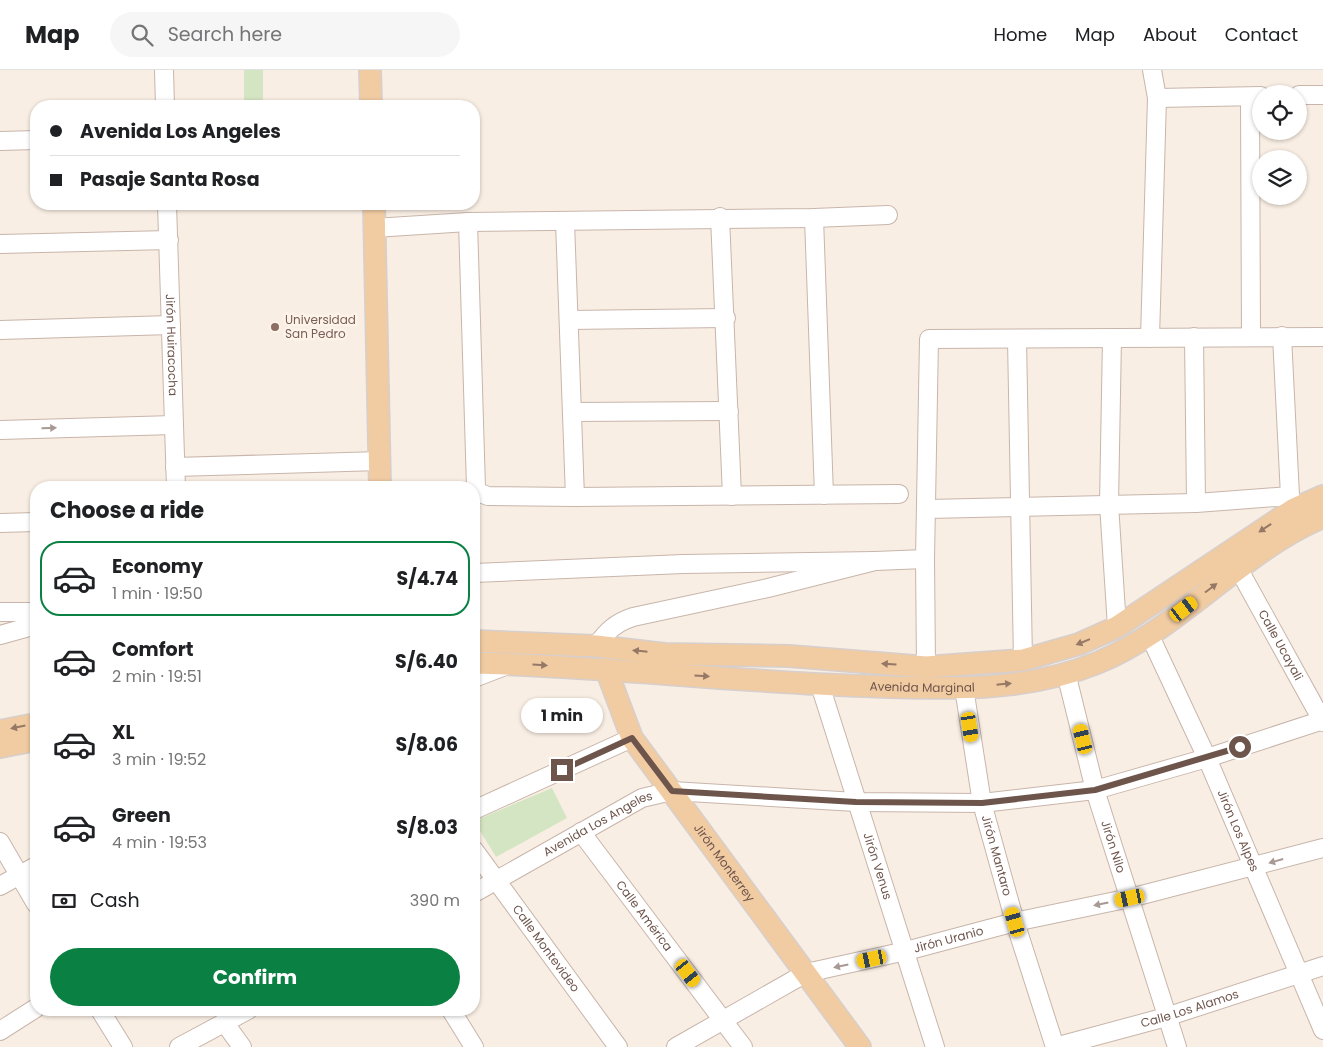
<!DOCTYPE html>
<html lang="en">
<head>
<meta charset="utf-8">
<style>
  :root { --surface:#fff; --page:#f6f6f6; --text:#202124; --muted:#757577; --line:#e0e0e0; --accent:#0b8043 }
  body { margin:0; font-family:Poppins,sans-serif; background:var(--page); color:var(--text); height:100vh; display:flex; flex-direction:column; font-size:19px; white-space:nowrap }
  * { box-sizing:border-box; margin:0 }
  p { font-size:16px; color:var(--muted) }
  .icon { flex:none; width:28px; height:28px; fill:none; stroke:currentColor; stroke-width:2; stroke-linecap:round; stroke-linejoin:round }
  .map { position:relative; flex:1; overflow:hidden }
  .side { position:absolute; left:30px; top:411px; width:450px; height:535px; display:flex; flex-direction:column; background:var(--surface); border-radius:20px; box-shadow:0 1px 4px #0004 }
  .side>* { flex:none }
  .hud { position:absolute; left:30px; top:30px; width:450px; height:110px; border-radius:20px; box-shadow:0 1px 4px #0004; display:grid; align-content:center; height:110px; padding:0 20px; background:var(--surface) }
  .controls { position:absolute; left:1252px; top:15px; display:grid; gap:10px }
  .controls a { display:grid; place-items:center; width:55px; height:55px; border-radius:50%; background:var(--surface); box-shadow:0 1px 4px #0004; font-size:25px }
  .end { position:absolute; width:22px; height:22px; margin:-11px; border:6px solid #6e554c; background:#fff; box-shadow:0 0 0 2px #fff }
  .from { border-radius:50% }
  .bubble { position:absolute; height:35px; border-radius:18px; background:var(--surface); box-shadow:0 1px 4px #0004; font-size:16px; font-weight:700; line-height:35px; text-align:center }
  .car { position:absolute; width:15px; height:30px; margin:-15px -8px; border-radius:6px; box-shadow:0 0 4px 1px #0007; background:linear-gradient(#f5c518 24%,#345 0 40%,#f5c518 0 76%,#345 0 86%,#f5c518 0) }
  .hud b { display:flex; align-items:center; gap:18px; height:48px; font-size:19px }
  .hud b+b { border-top:1px solid var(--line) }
  .hud i { width:12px; height:12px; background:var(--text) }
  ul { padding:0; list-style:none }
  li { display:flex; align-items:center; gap:15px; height:75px; margin:0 10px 8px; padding:0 10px; border:2px solid transparent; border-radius:20px }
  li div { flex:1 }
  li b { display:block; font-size:19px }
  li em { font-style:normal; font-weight:700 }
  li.active { border-color:var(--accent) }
  li>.icon { width:45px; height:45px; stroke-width:1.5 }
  h2 { padding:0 20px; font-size:22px; line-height:60px }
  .pay { display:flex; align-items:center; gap:12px; height:55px; padding:0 20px; font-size:19px }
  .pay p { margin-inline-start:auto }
  .cta { display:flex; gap:10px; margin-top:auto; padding:10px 20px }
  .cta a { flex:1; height:58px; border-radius:30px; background:var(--accent); color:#fff; font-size:20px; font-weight:700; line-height:58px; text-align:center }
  header { display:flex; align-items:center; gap:30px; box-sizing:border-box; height:70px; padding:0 25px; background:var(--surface); border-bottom:1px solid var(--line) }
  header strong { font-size:24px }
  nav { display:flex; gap:28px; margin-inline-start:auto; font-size:18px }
  .search { width:350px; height:45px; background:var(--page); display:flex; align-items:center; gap:12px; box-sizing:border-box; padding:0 18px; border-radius:28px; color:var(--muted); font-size:19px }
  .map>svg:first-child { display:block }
  .green { fill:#d4e5c3 }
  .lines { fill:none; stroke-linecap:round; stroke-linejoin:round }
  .minor-casing { stroke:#c8b5ab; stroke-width:20 }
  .major-casing { stroke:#d6cfcd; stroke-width:24 }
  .minor { stroke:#fff; stroke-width:18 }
  .major { stroke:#f1cba2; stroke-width:21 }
  .oneway { fill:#a89994 }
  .oneway2 { fill:#957866 }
  .route { stroke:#6e554c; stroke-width:6 }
  .education-dot { fill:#8d6e63; stroke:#fdf3e8; stroke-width:2 }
  .labels { text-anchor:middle; stroke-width:5; stroke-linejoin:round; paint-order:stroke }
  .education-label { font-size:12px; fill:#785e54; stroke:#fdf3e8; text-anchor:start }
  .street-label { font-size:12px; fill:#6e554c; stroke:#fdf3e8 }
</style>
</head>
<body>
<header>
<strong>Map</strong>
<div class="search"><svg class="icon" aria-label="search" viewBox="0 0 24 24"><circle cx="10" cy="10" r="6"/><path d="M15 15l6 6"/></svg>Search here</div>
<nav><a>Home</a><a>Map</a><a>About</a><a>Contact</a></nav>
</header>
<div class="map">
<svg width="1323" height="977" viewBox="0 0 1323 977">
  <rect width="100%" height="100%" fill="#f9eee3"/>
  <!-- green -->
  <g class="green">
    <rect x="244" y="0" width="19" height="32"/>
    <polygon points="552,718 567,748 496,787 474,751"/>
  </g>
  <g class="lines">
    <!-- minor casing -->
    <g class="minor-casing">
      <g id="minor">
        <polyline points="164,0 165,36"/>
        <polyline points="1299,25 1323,25"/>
        <polyline points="1250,27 1251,267"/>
        <polyline points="1157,28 1261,26"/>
        <polyline points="0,71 36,70"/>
        <path id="s1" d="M 167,134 L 176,418"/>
        <polyline points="720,147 732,426"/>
        <polyline points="814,148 824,425"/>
        <polyline points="468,152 476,418 480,423 488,426 575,427 899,424"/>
        <polyline points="565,152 575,427"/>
        <polyline points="374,158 468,152 814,148 888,145"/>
        <polyline points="0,174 169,170"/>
        <polyline points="569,250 726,248"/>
        <polyline points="0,260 171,255"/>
        <polyline points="1282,266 1290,426 1294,437"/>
        <polyline points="1194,267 1196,433"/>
        <polyline points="1112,268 1109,434 1117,557"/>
        <polyline points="1150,268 1157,28 1152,0"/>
        <polyline points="1017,269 1023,590"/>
        <polyline points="572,342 729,341"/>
        <polyline points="0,360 174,355"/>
        <polyline points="175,397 380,391"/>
        <polyline points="927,439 1196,433 1290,426"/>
        <polyline points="0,453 36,452"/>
        <path id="s2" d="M 1238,498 L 1323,652"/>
        <polyline points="474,503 683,494 875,491"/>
        <polyline points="0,542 36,542"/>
        <path id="s3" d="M 1149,564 L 1207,688 L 1323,960"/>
        <polyline points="0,565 36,555"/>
        <path d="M 596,576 C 607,561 615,553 633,547 L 768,518 L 875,491 L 925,489"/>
        <polyline points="926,597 925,489 929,269 1323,267"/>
        <path id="s4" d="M 1066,603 L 1095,720 L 1177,977"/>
        <polyline points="474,608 505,596"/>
        <path id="s5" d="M 820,615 L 935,977"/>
        <path id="s6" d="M 964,618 L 982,733 L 1015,852 L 1055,977"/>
        <polyline points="474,740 632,668"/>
        <path id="s7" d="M 581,762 L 743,977"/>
        <polyline points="0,772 36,834"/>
        <path id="s8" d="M 474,780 L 618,977"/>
        <polyline points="0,816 36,796"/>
        <path id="s9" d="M 474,823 L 642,728 L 672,721 L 856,732 L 982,733 L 1095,720 L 1207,688 L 1323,650"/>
        <polyline points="100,940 123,977"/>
        <polyline points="451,940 474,977"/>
        <polyline points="224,952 242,977"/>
        <polyline points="0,961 36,938"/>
        <polyline points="179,977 248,940"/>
        <path id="s10" d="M 676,977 L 806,903 L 906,881 L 1015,852 L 1130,828 L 1323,778"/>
        <path id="s11" d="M 1055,977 L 1166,947 L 1323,896"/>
      </g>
    </g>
    <!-- major casing -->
    <g class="major-casing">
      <g id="major">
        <polyline points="370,0 371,36"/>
        <polyline points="374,134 380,418"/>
        <polyline points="474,571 596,576 664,584 789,586 926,597 1023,590 1079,574 1117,557 1294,439 1323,426"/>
        <path id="s12" d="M 474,593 C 604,596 734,612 865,616 C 941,619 1024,623 1097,593 C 1180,559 1240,482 1323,447"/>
        <path id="s13" d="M 606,599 L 632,668 L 860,977"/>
        <polyline points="0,661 36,654"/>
        <polyline points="0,677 36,670"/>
      </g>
    </g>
    <!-- minor -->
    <use href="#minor" class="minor"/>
    <!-- major -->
    <use href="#major" class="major"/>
  </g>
  <!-- one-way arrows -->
  <defs><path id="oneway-solid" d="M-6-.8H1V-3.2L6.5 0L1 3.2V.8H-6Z" transform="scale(1.25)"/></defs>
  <g class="oneway">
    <use href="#oneway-solid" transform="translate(49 358) rotate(-2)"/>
    <use href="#oneway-solid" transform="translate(1276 791) rotate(164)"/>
    <use href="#oneway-solid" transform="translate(1101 834) rotate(168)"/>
    <use href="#oneway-solid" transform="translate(841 896) rotate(168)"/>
  </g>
  <g class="oneway2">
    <use href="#oneway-solid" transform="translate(1265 458) rotate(146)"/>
    <use href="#oneway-solid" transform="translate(1211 518) rotate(-37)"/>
    <use href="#oneway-solid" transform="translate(1083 572) rotate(158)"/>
    <use href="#oneway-solid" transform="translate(640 581) rotate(-174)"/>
    <use href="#oneway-solid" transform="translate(889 594) rotate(-176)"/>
    <use href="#oneway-solid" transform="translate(540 595) rotate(3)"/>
    <use href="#oneway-solid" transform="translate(702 606) rotate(4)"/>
    <use href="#oneway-solid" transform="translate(1004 614) rotate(-6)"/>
    <use href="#oneway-solid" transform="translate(18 657) rotate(168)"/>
  </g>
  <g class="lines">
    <!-- route -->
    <polyline class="route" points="562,700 632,668 672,721 856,732 982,733 1095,720 1240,677"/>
  </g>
  <!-- markers -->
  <circle class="education-dot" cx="275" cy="257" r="5"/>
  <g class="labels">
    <!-- education labels -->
    <g class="education-label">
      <text x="285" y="254">Universidad<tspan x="285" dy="14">San Pedro</tspan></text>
    </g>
    <!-- street labels -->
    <g class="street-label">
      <text dy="4" stroke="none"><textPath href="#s1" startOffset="141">Jirón Huiracocha</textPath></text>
      <text dy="4" stroke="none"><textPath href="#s2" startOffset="88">Calle Ucayali</textPath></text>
      <text dy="4" stroke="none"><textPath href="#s12" startOffset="449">Avenida Marginal</textPath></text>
      <text dy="4" stroke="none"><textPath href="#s9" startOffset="142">Avenida Los Angeles</textPath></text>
      <text dy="4" stroke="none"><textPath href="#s3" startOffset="216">Jirón Los Alpes</textPath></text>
      <text dy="4" stroke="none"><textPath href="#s4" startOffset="180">Jirón Nilo</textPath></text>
      <text dy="4" stroke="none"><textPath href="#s6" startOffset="171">Jirón Mantaro</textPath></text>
      <text dy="4" stroke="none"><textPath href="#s13" startOffset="229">Jirón Monterrey</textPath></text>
      <text dy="4" stroke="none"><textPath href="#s5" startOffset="190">Jirón Venus</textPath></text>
      <text dy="4" stroke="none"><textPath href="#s7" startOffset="105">Calle América</textPath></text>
      <text dy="4" stroke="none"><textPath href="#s10" startOffset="296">Jirón Uranio</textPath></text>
      <text dy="4" stroke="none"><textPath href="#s8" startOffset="122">Calle Montevideo</textPath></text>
      <text dy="4" stroke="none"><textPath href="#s11" startOffset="140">Calle Los Alamos</textPath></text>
    </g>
  </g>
</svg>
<div class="controls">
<a><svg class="icon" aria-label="locate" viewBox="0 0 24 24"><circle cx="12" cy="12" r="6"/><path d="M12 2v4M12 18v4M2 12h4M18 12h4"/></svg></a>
<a><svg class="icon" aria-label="layers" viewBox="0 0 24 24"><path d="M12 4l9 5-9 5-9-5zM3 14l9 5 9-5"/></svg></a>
</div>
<i class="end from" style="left:1240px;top:677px"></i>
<i class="end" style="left:562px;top:700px"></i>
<div class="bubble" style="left:521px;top:628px;width:82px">1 min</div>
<i class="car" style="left:1184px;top:539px;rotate:53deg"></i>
<i class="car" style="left:970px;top:657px;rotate:171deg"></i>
<i class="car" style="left:1083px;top:669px;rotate:346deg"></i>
<i class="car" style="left:1130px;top:828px;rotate:258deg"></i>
<i class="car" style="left:1015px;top:852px;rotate:344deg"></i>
<i class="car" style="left:872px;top:889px;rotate:258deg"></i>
<i class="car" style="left:688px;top:903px;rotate:143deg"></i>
<div class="hud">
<b><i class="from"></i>Avenida Los Angeles</b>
<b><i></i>Pasaje Santa Rosa</b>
</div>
<section class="side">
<h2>Choose a ride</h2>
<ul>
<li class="active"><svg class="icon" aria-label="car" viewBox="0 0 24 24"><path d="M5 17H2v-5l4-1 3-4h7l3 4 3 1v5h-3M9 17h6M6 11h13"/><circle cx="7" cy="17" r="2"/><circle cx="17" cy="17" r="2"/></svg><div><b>Economy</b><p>1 min · 19:50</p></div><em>S/4.74</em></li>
<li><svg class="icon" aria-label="car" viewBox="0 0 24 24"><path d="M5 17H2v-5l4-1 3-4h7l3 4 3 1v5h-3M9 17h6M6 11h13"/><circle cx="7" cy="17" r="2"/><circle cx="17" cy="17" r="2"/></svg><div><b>Comfort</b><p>2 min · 19:51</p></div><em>S/6.40</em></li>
<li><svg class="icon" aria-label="car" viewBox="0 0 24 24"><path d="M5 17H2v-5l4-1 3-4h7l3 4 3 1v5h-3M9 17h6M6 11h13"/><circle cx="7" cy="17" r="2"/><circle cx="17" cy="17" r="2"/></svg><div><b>XL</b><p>3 min · 19:52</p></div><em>S/8.06</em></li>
<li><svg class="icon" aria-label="car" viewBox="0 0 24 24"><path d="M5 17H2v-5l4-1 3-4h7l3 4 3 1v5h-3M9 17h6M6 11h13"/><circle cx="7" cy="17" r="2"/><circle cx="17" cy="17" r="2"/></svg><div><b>Green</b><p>4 min · 19:53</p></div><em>S/8.03</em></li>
</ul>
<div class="pay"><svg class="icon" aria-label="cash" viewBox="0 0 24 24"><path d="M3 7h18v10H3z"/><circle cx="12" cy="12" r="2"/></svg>Cash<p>390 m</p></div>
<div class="cta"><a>Confirm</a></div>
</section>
</div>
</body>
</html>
